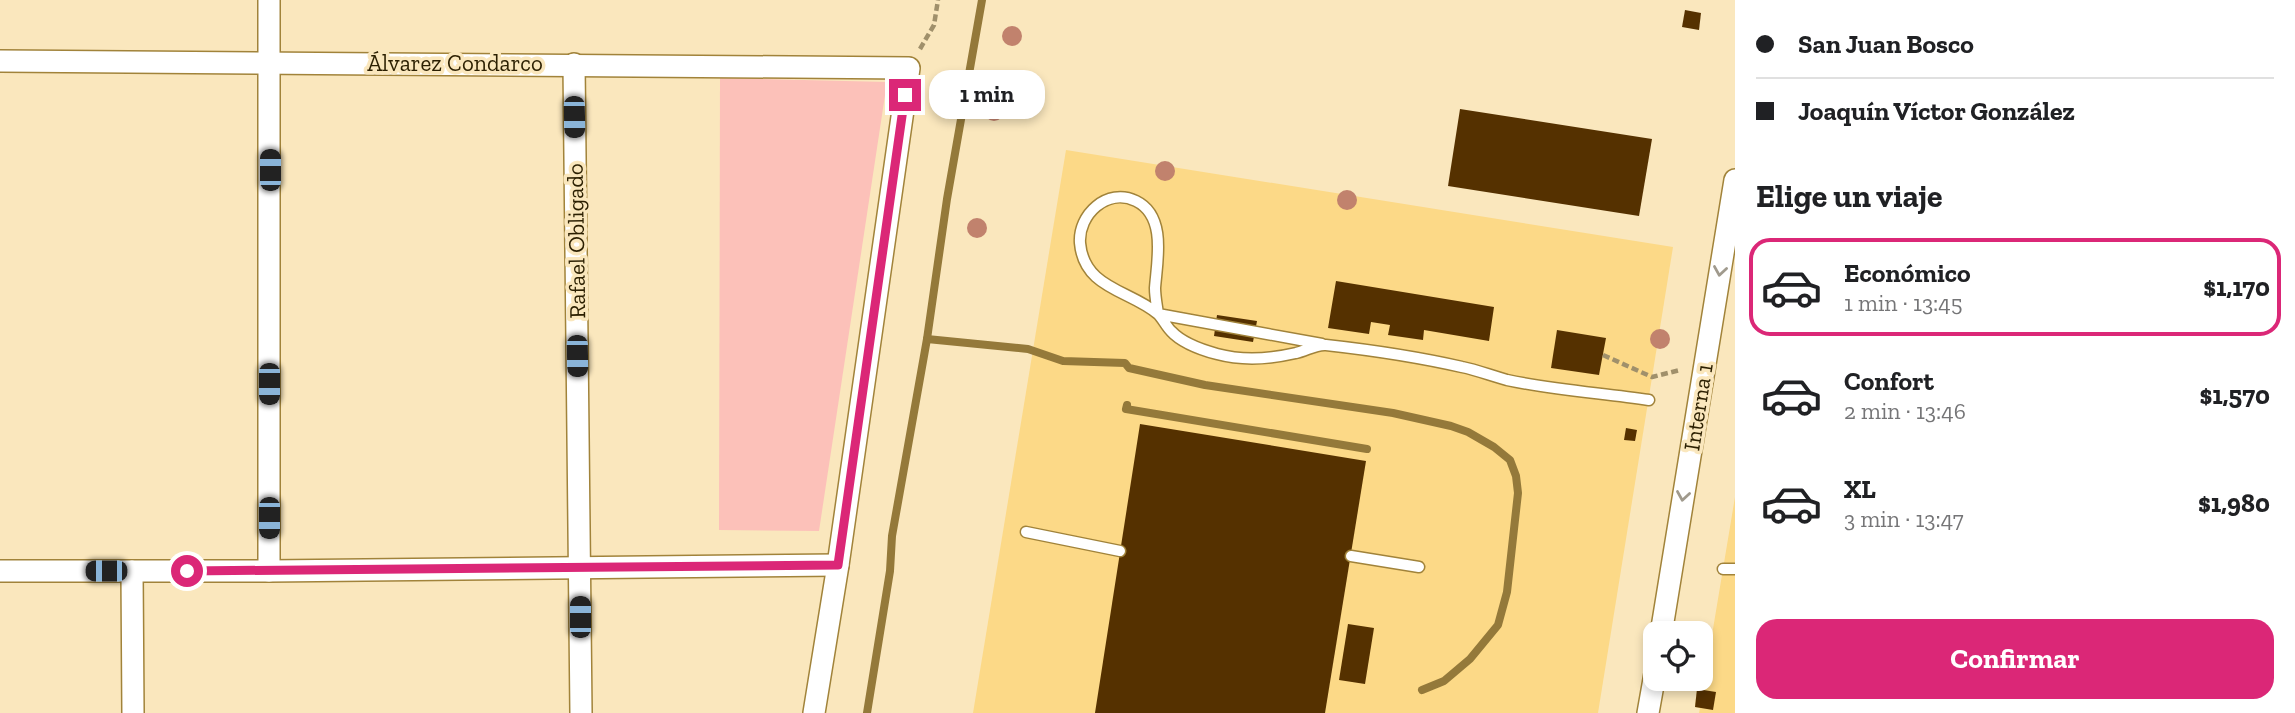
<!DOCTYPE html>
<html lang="es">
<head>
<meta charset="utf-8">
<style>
  :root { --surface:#fff; --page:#f6f6f6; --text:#202124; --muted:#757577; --line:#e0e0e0; --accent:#db2777 }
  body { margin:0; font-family:"Zilla Slab",serif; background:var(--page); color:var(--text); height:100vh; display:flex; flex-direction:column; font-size:26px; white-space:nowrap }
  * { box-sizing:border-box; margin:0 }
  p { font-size:23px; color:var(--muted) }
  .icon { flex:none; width:38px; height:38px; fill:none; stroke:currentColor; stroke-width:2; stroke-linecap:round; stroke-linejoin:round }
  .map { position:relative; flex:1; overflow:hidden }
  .side { display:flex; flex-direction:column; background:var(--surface); width:560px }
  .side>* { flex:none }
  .hud { display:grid; align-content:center; height:154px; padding:0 21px; background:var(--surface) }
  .buttons { position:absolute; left:1643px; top:621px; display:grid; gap:14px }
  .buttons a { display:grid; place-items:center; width:70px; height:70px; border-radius:14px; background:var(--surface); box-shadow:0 4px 10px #0003; font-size:35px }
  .end { position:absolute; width:32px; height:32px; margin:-16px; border:9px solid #db2777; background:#fff; box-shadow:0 0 0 4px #fff }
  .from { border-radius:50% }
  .bubble { position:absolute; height:49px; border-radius:21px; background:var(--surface); box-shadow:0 4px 10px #0003; font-size:23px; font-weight:700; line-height:49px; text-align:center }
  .car { position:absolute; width:21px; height:42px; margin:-21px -10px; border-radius:9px; box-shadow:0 0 5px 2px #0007; background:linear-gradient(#222 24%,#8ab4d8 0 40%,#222 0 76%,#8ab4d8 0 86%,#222 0) }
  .hud b { display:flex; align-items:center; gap:24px; height:66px; font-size:26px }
  .hud b+b { border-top:2px solid var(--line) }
  .hud i { width:18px; height:18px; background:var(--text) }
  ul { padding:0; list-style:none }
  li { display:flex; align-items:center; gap:21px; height:98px; margin:0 14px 10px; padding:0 7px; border:4px solid transparent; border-radius:21px }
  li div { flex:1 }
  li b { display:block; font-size:26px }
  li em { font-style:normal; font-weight:700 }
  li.active { border-color:var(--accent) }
  li>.icon { width:63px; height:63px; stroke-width:1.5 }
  h2 { padding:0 21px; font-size:32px; line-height:84px }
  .action { display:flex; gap:14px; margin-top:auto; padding:14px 21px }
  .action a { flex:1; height:80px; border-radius:21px; background:var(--accent); color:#fff; font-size:28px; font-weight:700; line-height:80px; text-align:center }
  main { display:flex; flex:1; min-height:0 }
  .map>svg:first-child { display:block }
  .built { fill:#fcd987 }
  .green { fill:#fcc1b9 }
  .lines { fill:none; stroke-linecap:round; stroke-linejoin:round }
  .stream { stroke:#94793a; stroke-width:8 }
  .building { fill:#553100 }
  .lane-casing { stroke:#a1833a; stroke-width:13 }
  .street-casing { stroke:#a1833a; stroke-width:24 }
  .path { stroke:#a0906b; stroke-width:4.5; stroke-dasharray:7 3.5; stroke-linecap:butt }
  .lane { stroke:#fff; stroke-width:10 }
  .street { stroke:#fff; stroke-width:21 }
  .tree { fill:#c1826d }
  .oneway { stroke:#a09a8d }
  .route { stroke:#db2777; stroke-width:9 }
  .labels { text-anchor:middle; stroke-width:7; stroke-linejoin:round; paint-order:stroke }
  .street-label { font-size:23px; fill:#2b1f01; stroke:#fae7bd }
</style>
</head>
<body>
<main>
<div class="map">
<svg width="1735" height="713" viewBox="0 0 1735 713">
  <rect width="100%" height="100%" fill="#fae7bd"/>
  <!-- built -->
  <g class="built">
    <polygon points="1066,150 1673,247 1598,713 973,713"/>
    <polygon points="1735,497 1735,713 1699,713 1700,708 1695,707 1697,689 1703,689"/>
  </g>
  <!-- green -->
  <polygon class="green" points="720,78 887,82 819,531 719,530"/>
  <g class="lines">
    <!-- stream -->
    <g class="stream">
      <polyline points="927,339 1028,349 1063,361 1125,363 1129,368 1205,385 1393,413 1451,426 1468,432 1494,447 1510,460 1516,476 1518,493 1507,592 1498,625 1470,659 1444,681 1422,690"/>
      <polyline points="1127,405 1126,409 1367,449"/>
      <polyline points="867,713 890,571 892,536 927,339 947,199 982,0"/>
    </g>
  </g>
  <!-- building -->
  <g class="building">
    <polygon points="1685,10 1701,13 1699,30 1682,27"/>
    <polygon points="1460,109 1652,139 1639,216 1448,186"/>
    <polygon points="1336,281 1494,307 1489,341 1424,330 1423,340 1388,335 1390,325 1371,322 1369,334 1328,328"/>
    <polygon points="1217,315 1257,321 1253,342 1214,336"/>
    <polygon points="1557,330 1606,338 1599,375 1551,368"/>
    <polygon points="1140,424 1366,461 1325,713 1095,713"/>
    <polygon points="1626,428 1637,430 1635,441 1624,440"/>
    <polygon points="1348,624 1374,628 1365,684 1339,680"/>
    <polygon points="1697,689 1716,692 1713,710 1695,707"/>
  </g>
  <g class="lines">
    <!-- lane casing -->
    <g class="lane-casing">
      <g id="lane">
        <path d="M 1322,344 L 1158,314 C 1157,306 1155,297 1155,288 C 1157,261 1167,216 1136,201 C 1107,187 1078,215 1080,243 C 1084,289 1130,290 1158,314 C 1163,319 1166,326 1171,331 C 1182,343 1202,350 1217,354 C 1243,361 1270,359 1296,353 C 1306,351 1316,344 1326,345 C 1371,350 1418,357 1462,367 C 1477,370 1492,376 1507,380 C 1554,390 1602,393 1649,400"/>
        <polyline points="1026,532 1120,551"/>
        <polyline points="1351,556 1419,567"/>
        <polyline points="1723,569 1735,569"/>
      </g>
    </g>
    <!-- street casing -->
    <g class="street-casing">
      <g id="street">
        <polyline points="0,61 909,68 838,565 814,713"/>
        <polyline points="574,64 581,713"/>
        <polyline points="0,571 269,571 838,565"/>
        <polyline points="132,571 133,713"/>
        <polyline points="269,571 269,0"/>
        <polyline points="1661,634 1735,180"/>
        <polyline points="1648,713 1656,668"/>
      </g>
    </g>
    <!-- path -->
    <g class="path">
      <polyline points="920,49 934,25 938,0"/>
      <polyline points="1603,355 1652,377 1680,370"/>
    </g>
    <!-- lane -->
    <use href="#lane" class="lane"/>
    <!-- street -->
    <use href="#street" class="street"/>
  </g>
  <!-- trees -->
  <g class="tree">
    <circle cx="1012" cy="36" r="10"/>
    <circle cx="994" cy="111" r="10"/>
    <circle cx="1165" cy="171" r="10"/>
    <circle cx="1347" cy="200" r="10"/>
    <circle cx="977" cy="228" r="10"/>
    <circle cx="1660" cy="339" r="10"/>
  </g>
  <!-- one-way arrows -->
  <defs><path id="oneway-chevron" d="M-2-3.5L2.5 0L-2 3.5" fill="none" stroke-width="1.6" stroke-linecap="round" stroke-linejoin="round" transform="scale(1.75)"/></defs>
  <g class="oneway">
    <use href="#oneway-chevron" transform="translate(1720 271) rotate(99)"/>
    <use href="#oneway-chevron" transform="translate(1683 496) rotate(99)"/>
  </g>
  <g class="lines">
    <!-- route -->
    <polyline class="route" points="187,571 838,565 905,95"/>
  </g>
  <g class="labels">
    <!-- street labels -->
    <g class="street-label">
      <text x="455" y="71">Álvarez Condarco</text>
      <text transform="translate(576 241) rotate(-91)" y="8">Rafael Obligado</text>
      <text transform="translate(1698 407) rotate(-81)" y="8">Interna 1</text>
    </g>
  </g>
</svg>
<div class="buttons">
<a><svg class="icon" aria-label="locate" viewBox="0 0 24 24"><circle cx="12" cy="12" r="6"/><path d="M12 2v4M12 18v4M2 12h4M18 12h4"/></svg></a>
</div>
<i class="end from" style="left:187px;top:571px"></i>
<i class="end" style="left:905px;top:95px"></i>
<div class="bubble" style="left:929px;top:70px;width:116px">1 min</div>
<i class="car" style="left:574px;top:117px;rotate:179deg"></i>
<i class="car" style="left:270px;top:170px;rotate:0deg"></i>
<i class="car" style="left:577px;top:356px;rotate:179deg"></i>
<i class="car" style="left:269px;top:384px;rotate:180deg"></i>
<i class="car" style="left:269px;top:518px;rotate:180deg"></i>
<i class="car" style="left:106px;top:571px;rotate:270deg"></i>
<i class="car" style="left:580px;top:617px;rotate:0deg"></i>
</div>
<section class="side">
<div class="hud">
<b><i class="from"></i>San Juan Bosco</b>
<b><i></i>Joaquín Víctor González</b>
</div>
<h2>Elige un viaje</h2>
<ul>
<li class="active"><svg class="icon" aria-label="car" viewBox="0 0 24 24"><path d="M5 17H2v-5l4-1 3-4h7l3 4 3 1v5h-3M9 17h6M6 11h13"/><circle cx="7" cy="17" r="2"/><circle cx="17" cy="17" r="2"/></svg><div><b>Económico</b><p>1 min · 13:45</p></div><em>$1,170</em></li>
<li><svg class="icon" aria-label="car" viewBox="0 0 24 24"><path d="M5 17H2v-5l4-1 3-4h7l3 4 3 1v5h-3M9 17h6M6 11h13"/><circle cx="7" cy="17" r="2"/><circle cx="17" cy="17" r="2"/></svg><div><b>Confort</b><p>2 min · 13:46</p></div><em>$1,570</em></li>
<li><svg class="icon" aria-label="car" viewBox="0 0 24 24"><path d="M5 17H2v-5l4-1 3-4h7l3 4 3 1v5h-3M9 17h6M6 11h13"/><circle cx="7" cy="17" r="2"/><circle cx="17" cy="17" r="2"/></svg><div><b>XL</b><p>3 min · 13:47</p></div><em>$1,980</em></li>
</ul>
<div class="action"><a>Confirmar</a></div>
</section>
</main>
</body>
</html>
